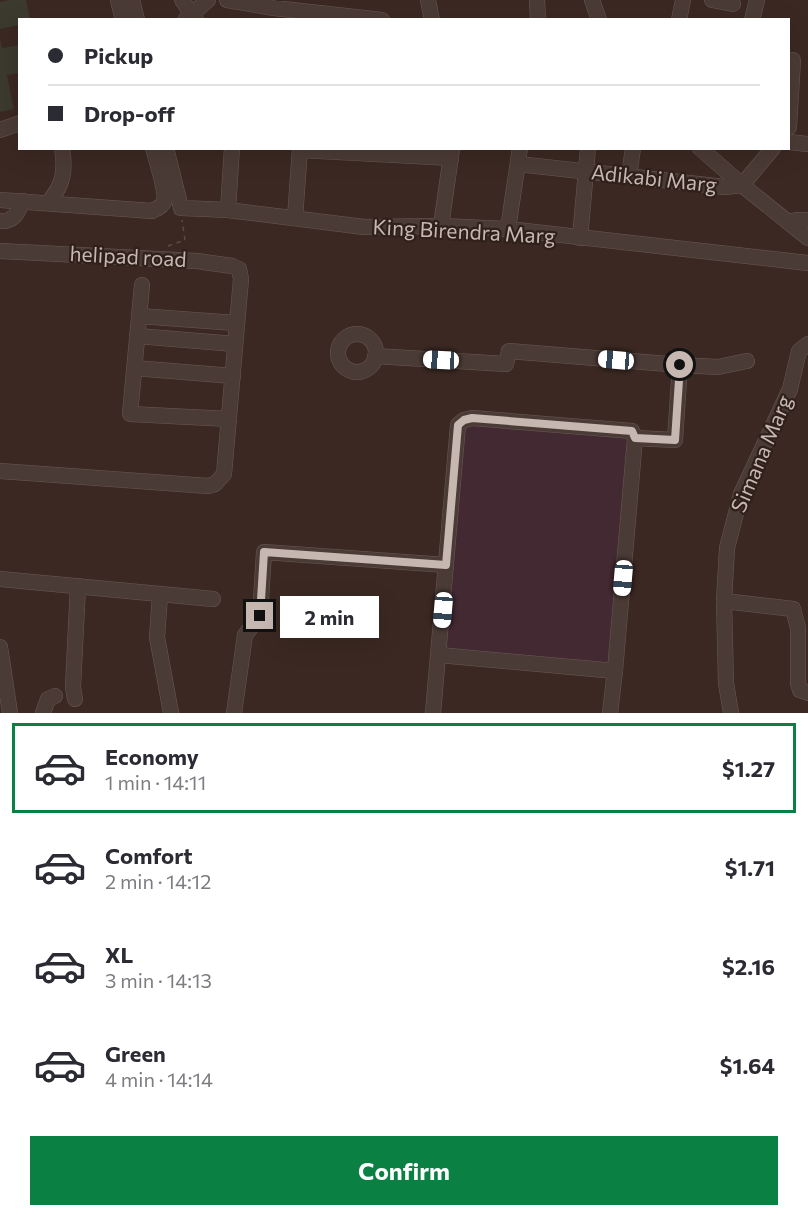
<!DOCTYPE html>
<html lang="en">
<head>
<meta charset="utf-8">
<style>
  :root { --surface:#fff; --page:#f2f2f3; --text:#2b2b33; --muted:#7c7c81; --line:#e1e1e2; --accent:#0b8043 }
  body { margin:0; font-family:Commissioner,sans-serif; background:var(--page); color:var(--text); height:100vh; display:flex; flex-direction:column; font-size:22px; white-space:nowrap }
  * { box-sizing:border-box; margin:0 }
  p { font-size:20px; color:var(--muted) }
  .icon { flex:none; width:33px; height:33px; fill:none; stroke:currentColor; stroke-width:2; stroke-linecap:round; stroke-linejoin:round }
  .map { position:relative; height:713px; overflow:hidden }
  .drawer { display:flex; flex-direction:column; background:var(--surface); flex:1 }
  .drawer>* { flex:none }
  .guide { position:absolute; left:18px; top:18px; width:772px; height:132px; border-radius:0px; box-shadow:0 6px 24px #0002; display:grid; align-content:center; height:132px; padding:0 30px; background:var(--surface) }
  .end { position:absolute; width:27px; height:27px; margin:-14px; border:8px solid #c7b7b1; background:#111; box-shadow:0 0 0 3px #111 }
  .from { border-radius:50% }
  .bubble { position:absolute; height:42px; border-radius:0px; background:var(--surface); box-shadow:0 6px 24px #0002; font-size:20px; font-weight:700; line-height:42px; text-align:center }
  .car { position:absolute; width:18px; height:36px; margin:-18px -9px; border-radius:8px; box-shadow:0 0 4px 2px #0007; background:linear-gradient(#fff 24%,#345 0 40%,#fff 0 76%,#345 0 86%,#fff 0) }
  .guide b { display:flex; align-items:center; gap:21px; height:57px; font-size:22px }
  .guide b+b { border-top:2px solid var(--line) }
  .guide i { width:15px; height:15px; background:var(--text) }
  ul { padding:10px 0 0; list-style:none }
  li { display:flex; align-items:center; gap:18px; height:90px; margin:0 12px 9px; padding:0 18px; border:3px solid transparent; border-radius:0px }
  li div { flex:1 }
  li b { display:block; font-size:22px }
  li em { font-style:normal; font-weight:700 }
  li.selected { border-color:var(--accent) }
  li>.icon { width:54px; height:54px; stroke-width:1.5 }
  .action { display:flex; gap:12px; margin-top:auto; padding:12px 30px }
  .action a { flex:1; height:69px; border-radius:0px; background:var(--accent); color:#fff; font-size:24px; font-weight:700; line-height:69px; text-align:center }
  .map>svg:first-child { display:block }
  .medical { fill:#3c392e }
  .green { fill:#432932 }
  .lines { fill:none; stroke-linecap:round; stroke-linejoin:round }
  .minor-casing { stroke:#695954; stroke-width:16 }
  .path { stroke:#5d474c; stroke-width:1.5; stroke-dasharray:4.5 4.5; stroke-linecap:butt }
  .minor { stroke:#4b3b36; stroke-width:15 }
  .route { stroke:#c7b7b1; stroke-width:8 }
  .labels { text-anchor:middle; stroke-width:4.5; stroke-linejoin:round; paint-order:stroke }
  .street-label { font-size:21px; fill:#c7b7b1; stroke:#30201b }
</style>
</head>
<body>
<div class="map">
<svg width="808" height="713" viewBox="0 0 808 713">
  <rect width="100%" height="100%" fill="#3b2822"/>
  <!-- medical -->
  <g class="medical">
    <polygon points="9,0 26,0 30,19 20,20 19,25 0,29 0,2"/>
    <polygon points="0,39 2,48 20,45 19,73 7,75 14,109 0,112"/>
  </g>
  <!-- green -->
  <polygon class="green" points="470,424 626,436 630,442 609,661 607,663 446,649 462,427"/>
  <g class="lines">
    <!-- minor casing -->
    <g class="minor-casing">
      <g id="minor">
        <polyline points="118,0 123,20"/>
        <polyline points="132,0 137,20"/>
        <polyline points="182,0 196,20"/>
        <polyline points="227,0 274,8 382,20"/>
        <polyline points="428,0 432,20"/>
        <polyline points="537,0 538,20"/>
        <polyline points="592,0 599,20"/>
        <polyline points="712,0 733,4"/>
        <polyline points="185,20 208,0"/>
        <polyline points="679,20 683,0"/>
        <polyline points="752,20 757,0"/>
        <polyline points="789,127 793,60"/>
        <polyline points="0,130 20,123"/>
        <polyline points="789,142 808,144"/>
        <polyline points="166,148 181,208 228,210 364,227 441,226 508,229 808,263"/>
        <polyline points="700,148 742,185 808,238"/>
        <polyline points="300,150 451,158"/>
        <polyline points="518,164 725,187 742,185 773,148"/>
        <polyline points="629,176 633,148"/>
        <path d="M 0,200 L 152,211 C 156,209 162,207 164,202 C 167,192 156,160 153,148"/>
        <path d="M 48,203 C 63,185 66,172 62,148"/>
        <polyline points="228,210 232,148"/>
        <polyline points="295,218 300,148"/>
        <path d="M 0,221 C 14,222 18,212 23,201"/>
        <polyline points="788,222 797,220 808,220"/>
        <polyline points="441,226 452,149"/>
        <polyline points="508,229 520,148"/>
        <polyline points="580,238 588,148"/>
        <polyline points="0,251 197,261 232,266 239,269 241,279 224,474 215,484 208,486 0,471"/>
        <polyline points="142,285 130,414 229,419"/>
        <polyline points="139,316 236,323"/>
        <circle cx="357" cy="353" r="19"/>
        <polyline points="137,336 235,344"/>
        <polyline points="375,356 506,364 509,351 680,365"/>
        <polyline points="134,368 233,376"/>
        <polyline points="635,438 675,440 680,365 718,367 747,361"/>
        <polyline points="0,579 213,599"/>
        <polyline points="160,595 157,637 171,713"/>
        <polyline points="724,601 793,609 798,628 798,683 800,690 808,693"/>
        <polyline points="0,647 10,713"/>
        <polyline points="439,655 615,671"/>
        <polyline points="75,699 73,687 78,586"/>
        <polyline points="43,713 48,699 55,696"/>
        <polyline points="234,713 245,635 260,616 264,552 446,565"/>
        <polyline points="433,713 458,425 464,420 472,418 632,431 635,438 615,671 610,713"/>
        <polyline points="731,713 726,683 724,601 727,548 741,494 790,389 799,351 808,344"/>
      </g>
    </g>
    <!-- path -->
    <polyline class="path" points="168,246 185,240 182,220"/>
    <!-- minor -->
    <use href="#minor" class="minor"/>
  </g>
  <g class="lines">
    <!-- route -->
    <polyline class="route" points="260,616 264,552 446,565 458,425 464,420 472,418 632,431 635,438 675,440 680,365"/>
  </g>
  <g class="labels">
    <!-- street labels -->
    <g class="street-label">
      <text transform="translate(654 179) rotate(6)" y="7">Adikabi Marg</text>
      <text transform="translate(464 232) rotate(3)" y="7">King Birendra Marg</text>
      <text transform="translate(128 257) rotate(3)" y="7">helipad road</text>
      <text transform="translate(762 454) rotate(-67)" y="7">Simana Marg</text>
    </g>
  </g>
</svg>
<i class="end from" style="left:680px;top:365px"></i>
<i class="end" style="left:260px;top:616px"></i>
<div class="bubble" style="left:280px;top:596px;width:99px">2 min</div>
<i class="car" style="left:441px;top:360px;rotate:273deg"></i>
<i class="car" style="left:616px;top:360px;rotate:275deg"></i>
<i class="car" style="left:623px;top:578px;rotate:185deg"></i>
<i class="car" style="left:443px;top:610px;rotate:185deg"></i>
<div class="guide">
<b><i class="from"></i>Pickup</b>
<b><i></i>Drop-off</b>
</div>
</div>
<section class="drawer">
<ul>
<li class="selected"><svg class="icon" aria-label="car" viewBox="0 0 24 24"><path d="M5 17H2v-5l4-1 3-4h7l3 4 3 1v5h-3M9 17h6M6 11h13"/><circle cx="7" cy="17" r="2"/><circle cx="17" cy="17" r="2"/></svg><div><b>Economy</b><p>1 min · 14:11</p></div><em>$1.27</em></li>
<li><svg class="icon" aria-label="car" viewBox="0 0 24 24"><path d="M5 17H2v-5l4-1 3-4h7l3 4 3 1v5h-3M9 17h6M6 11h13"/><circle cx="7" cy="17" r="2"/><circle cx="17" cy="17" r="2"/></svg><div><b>Comfort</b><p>2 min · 14:12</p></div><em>$1.71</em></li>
<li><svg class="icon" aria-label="car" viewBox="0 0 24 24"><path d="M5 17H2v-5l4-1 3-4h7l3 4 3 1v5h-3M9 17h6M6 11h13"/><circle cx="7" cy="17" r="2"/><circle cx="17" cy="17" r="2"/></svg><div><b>XL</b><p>3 min · 14:13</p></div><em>$2.16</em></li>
<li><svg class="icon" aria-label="car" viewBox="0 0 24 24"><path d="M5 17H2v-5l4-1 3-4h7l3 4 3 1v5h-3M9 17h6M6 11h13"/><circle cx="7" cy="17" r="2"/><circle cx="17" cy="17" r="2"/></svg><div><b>Green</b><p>4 min · 14:14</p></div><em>$1.64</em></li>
</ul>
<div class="action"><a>Confirm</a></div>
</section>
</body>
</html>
